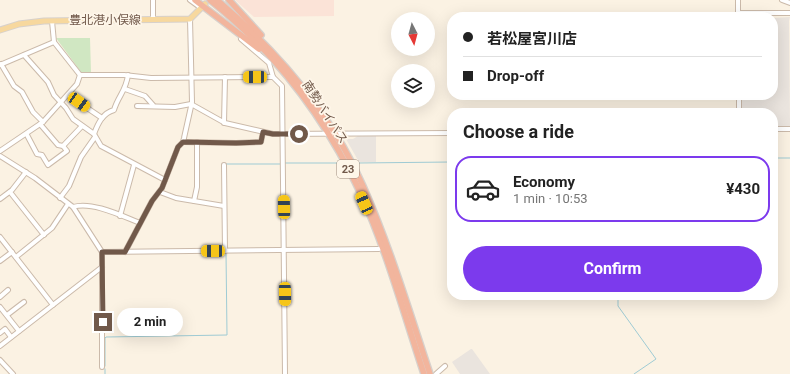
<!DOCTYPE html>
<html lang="en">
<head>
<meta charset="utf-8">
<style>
  :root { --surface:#fff; --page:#f6f6f6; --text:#222; --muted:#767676; --line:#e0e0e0; --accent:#7c3aed }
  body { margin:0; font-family:Roboto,"Noto Sans JP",sans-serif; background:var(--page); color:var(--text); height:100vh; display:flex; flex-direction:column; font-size:15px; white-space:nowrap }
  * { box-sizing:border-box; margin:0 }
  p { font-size:13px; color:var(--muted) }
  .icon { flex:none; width:22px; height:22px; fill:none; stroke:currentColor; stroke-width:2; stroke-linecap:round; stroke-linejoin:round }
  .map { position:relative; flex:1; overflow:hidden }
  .panel { position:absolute; left:447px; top:108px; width:331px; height:192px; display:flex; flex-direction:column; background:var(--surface); border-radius:16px; box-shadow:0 4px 16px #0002 }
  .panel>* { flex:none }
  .top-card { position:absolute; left:447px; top:12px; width:331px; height:88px; border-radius:16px; box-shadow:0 4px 16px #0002; display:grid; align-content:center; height:88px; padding:0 16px; background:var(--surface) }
  .needle { width:26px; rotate:174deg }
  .buttons { position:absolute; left:391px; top:12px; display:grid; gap:8px }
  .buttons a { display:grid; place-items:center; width:44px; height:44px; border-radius:50%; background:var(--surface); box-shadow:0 4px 16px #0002; font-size:20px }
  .end { position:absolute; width:18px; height:18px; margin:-9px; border:5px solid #71594a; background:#fff; box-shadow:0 0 0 2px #fff }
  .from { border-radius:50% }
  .bubble { position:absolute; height:28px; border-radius:14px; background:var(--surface); box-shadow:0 4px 16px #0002; font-size:13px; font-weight:700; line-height:28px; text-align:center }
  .car { position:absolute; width:12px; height:24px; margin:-12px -6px; border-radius:5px; box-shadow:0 0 3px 1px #0007; background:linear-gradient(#f5c518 24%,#345 0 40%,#f5c518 0 76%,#345 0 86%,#f5c518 0) }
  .top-card b { display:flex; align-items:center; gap:14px; height:38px; font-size:15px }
  .top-card b+b { border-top:1px solid var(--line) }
  .top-card i { width:10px; height:10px; background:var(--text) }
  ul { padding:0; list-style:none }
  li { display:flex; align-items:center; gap:12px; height:66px; margin:0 8px 6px; padding:0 8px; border:2px solid var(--line); border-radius:16px }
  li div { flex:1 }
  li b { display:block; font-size:15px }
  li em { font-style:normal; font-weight:700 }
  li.current { border-color:var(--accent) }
  li>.icon { width:36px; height:36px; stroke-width:1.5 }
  h2 { padding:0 16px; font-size:18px; line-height:48px }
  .primary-button { display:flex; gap:8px; margin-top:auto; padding:8px 16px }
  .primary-button a { flex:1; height:46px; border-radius:24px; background:var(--accent); color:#fff; font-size:16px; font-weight:700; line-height:46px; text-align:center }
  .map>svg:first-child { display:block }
  .commercial { fill:#fbe3d7 }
  .industrial { fill:#eae4de }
  .green { fill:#d0e7c2 }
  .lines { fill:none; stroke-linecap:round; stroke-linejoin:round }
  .stream { stroke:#9fcbd4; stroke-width:1 }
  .minor-casing { stroke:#cbbaaa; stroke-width:6 }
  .major-casing { stroke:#d7d1cc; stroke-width:7 }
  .highway-casing { stroke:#d7d1cc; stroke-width:8 }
  .minor { stroke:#fff; stroke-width:4 }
  .major { stroke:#f7d89e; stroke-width:5 }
  .highway { stroke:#f2b59d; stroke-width:5.5 }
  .route { stroke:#71594a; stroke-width:5 }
  .labels { text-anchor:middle; stroke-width:3.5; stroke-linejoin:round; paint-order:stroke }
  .shield { fill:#fef6e9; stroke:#9b887a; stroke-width:1 }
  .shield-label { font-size:11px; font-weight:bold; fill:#71594a }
  .street-label { font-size:12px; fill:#71594a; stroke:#fef6e9 }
</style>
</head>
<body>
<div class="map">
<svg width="790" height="374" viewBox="0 0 790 374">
  <rect width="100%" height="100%" fill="#fbf2e3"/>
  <!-- commercial -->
  <polygon class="commercial" points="235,0 334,0 334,16 254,17"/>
  <!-- industrial -->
  <g class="industrial">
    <polygon points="790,17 789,21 790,127 773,127 773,113 742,113 741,95 773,95 773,18"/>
    <polygon points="358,136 376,136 376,162 359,162 346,139 353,139"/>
    <polygon points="471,349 472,349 490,374 460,374 452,362"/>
  </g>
  <!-- green -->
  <polygon class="green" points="56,38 90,38 91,73 81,72"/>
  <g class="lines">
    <!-- stream -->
    <g class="stream">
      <polyline points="773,158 790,158"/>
      <polyline points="284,163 337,163"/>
      <polyline points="359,163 452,162"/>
      <polyline points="226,164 281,164"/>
      <polyline points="618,295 618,306 656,359 634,374"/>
      <polyline points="105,366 105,338 106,337 227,335 226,252"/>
      <polyline points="105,369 105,374"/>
    </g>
    <!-- minor casing -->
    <g class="minor-casing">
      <g id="minor">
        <polyline points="153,0 153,20"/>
        <polyline points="190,0 201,8"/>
        <polyline points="738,0 738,17"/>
        <polyline points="782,0 790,3"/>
        <polyline points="738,13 790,13"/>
        <polyline points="52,21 54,42 80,75"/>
        <polyline points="241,39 269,63 273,77"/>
        <polyline points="24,55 48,82 54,95 66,108 73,119 94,134 101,146 165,180"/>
        <polyline points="1,64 14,86 22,92 33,112 43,122"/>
        <polyline points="0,65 54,42"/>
        <polyline points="80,75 124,75 151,78 270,77 273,77 282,86 285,374"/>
        <polyline points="125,89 145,96 153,105"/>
        <polyline points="68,95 102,118"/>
        <polyline points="739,95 739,113"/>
        <polyline points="137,106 175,107 191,104 225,123 273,134 452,133"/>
        <polyline points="224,123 225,77"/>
        <polyline points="773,129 790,129"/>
        <path d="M 94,134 C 98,123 103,113 114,110 C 118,96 126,91 128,75"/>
        <polyline points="27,135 37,154 42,155 48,165 67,151 63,146 58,145 40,124"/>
        <polyline points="183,142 236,143 261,142 263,132"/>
        <polyline points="63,146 82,126"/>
        <polyline points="0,151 43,122 77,84 80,75"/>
        <polyline points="0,156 35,178 73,207 102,252 102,367"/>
        <polyline points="224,165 225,251"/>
        <polyline points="10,192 44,235"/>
        <polyline points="160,192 176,198 224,206"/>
        <polyline points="60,198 69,186 81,157 95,137"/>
        <polyline points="0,199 12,190 26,172"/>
        <polyline points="194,201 197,187 197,142"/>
        <path d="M 73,207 C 92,201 122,216 140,223"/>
        <polyline points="120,216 134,165"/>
        <polyline points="0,237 53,305"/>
        <polyline points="102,252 379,249"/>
        <polyline points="125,252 152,201 162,188 178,147 183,142 184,138 192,102 190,19"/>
        <polyline points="16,257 52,228 68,204"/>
        <polyline points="0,261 12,252"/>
        <polyline points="0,297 8,290"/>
        <polyline points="0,307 19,331"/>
        <polyline points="7,315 24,302"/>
        <polyline points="0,333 5,329 11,337"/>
        <polyline points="0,346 102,267"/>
        <polyline points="0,360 13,374"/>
        <polyline points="436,374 445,366"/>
      </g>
    </g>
    <!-- major casing -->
    <g class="major-casing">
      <polyline id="major" points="0,30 19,24 44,21 190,19 205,4"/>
    </g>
    <!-- highway casing -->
    <g class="highway-casing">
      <g id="highway">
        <polyline points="195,0 259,49"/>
        <path d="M 210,0 C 275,52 326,119 361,194 C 387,251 404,314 424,374"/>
        <path d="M 217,0 C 278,52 331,113 363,186 C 390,247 409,311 430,374"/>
        <polyline points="229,0 261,35"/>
      </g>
    </g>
    <!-- minor -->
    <use href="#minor" class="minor"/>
    <!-- major -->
    <use href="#major" class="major"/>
    <!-- highway -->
    <use href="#highway" class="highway"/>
  </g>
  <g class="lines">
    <!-- route -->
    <polyline class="route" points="103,322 102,252 125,252 152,201 162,188 178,147 183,142 236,143 261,142 263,132 273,134 299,134"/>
  </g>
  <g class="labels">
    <!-- shield labels -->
    <rect class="shield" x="337" y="160" width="22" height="18" rx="3"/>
    <g class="shield-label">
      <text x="348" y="173">23</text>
    </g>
    <!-- street labels -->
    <g class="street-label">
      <text x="105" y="24">豊北港小俣線</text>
      <text transform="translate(325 112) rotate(57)" y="4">南勢バイパス</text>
    </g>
  </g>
</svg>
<div class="buttons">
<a><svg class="needle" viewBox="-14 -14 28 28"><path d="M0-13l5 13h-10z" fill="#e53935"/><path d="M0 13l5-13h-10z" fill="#767676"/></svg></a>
<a><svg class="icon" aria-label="layers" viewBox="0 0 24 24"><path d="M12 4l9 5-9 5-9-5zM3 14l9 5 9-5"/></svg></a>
</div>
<i class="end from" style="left:299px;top:134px"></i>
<i class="end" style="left:103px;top:322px"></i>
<div class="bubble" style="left:117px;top:308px;width:66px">2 min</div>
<i class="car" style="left:255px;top:77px;rotate:270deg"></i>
<i class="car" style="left:79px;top:102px;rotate:125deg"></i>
<i class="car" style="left:364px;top:203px;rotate:336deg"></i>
<i class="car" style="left:284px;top:207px;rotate:359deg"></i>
<i class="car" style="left:213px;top:251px;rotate:270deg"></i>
<i class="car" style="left:285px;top:294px;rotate:179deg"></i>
<div class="top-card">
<b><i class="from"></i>若松屋宮川店</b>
<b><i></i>Drop-off</b>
</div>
<section class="panel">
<h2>Choose a ride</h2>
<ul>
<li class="current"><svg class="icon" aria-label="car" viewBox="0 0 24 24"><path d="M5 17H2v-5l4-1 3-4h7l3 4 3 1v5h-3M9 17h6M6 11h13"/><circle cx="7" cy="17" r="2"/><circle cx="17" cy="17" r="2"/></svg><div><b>Economy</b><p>1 min · 10:53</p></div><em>¥430</em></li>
</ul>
<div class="primary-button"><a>Confirm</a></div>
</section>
</div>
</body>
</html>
